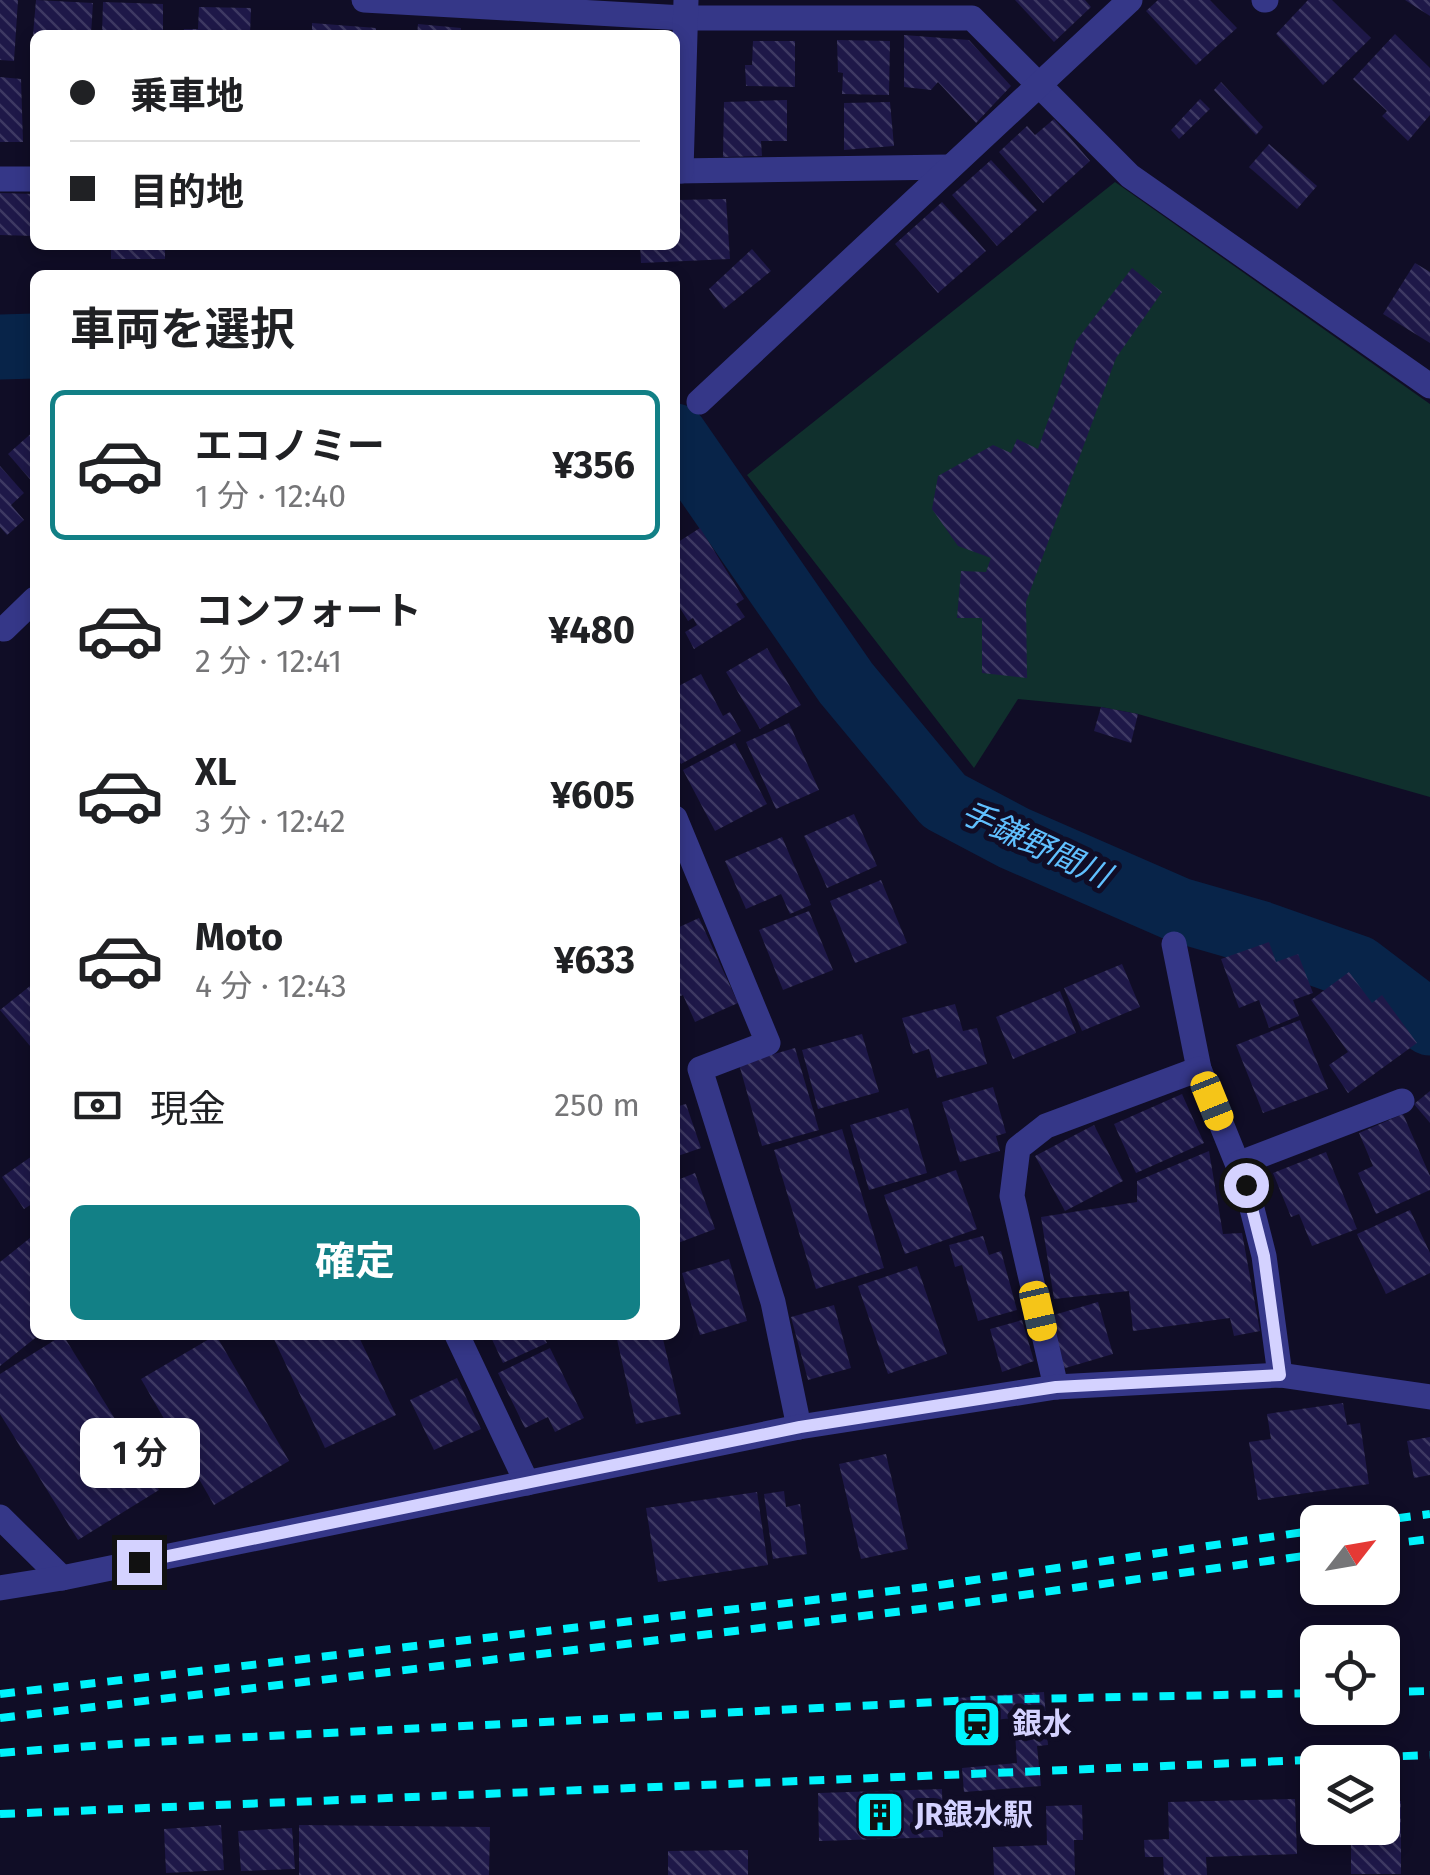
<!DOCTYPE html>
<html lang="ja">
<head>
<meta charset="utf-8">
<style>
  :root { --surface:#fff; --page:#f6f6f6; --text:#202124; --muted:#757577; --line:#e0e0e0; --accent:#128086 }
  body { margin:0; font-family:"Fira Sans","Noto Sans JP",sans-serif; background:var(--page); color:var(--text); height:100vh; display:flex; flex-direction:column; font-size:38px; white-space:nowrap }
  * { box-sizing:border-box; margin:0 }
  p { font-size:32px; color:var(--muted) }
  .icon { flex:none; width:55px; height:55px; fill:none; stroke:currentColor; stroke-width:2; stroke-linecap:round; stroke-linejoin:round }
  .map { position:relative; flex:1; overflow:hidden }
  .side { position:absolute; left:30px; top:270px; width:650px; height:1070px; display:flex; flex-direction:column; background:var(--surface); border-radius:15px; box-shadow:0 5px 15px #0003 }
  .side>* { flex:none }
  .top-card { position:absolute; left:30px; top:30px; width:650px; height:220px; border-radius:15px; box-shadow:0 5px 15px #0003; display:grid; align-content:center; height:220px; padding:0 40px; background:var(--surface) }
  .needle { width:65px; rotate:59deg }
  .controls { position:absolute; left:1300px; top:1505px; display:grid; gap:20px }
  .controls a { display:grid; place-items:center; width:100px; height:100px; border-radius:15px; background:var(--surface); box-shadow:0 5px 15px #0003; font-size:50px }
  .end { position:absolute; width:45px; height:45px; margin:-22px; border:12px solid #d4d2ff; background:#111; box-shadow:0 0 0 5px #111 }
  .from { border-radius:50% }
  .bubble { position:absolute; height:70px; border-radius:15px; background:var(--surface); box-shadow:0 5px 15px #0003; font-size:32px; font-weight:700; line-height:70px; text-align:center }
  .car { position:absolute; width:30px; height:60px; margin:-30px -15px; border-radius:12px; box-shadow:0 0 8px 2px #0007; background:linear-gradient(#f5c518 24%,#345 0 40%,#f5c518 0 76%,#345 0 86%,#f5c518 0) }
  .top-card b { display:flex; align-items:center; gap:35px; height:95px; font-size:38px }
  .top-card b+b { border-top:2px solid var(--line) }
  .top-card i { width:25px; height:25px; background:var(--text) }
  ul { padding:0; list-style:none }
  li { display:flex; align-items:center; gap:30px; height:150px; margin:0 20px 15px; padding:0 20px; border:5px solid transparent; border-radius:15px }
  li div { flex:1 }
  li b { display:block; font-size:38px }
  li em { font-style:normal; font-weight:700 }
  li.on { border-color:var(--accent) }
  li>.icon { width:90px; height:90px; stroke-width:1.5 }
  h2 { padding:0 40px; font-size:45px; line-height:120px }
  .pay { display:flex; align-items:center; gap:25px; height:110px; padding:0 40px; font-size:38px }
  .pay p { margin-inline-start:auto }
  .action { display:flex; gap:20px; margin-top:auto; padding:20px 40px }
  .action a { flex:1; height:115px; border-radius:15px; background:var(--accent); color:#fff; font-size:40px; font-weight:700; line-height:115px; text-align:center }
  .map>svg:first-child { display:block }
  .pitch { fill:#10302d }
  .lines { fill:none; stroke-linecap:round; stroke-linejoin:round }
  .river { stroke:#082449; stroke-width:65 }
  .building { fill:url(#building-back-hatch) }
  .minor { stroke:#353788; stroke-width:25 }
  .rail { stroke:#00f4fd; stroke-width:8; stroke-dasharray:15 12; stroke-linecap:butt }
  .route { stroke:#d4d2ff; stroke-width:12 }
  .labels { text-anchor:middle; stroke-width:10; stroke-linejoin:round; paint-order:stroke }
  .poi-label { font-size:30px; font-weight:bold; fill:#d4d2ff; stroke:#100d26; text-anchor:start }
  .water-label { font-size:32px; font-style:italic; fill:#60c0ff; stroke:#100d26 }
</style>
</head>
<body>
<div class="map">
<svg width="1430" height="1875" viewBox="0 0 1430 1875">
  <defs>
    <pattern id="building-back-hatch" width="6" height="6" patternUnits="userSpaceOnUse" patternTransform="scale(2.5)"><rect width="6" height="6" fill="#1e1848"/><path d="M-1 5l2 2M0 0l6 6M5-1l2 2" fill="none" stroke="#3e3963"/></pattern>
  </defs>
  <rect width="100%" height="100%" fill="#100d26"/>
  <!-- pitch -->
  <polygon class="pitch" points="1115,182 1430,404 1430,797 1138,714 1101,707 1018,699 974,768 747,475"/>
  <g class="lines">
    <!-- river -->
    <g class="river">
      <polyline points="0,347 35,346"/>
      <polyline points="675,436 846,683 944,801 1014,838 1179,910 1259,933 1358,968 1430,1023"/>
    </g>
  </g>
  <!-- building -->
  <g class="building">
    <polygon points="0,0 18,0 14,61 0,60"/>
    <polygon points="36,0 93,3 91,35 33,35"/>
    <polygon points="1015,0 1085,0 1091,7 1054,42"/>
    <polygon points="1158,0 1210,0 1237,28 1196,65 1146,11"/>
    <polygon points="1308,0 1332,0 1371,38 1323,85 1276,34"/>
    <polygon points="1405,0 1430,0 1430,16"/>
    <polygon points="103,2 163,4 163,35 102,35"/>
    <polygon points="199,7 251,8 250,35 183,35 184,29 198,29"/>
    <polygon points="312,23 376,28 376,35 312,35"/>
    <polygon points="418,24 461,28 461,35 417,35"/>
    <polygon points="1395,34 1430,68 1430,115 1408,141 1382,116 1387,111 1353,79"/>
    <polygon points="904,35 969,40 1011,86 976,123 938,82 931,90 904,87"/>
    <polygon points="837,40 890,41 889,95 842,94 843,73 838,72"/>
    <polygon points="753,41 795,41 795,87 746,86 745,65 752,65"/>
    <polygon points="0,77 21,79 23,142 0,142"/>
    <polygon points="1221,82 1263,127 1256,135 1214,90"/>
    <polygon points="1200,99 1210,109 1179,139 1171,130"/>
    <polygon points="787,100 787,141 761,141 762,156 723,157 724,102"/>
    <polygon points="890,102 894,146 844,150 844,103"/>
    <polygon points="1054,119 1090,161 1043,203 999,152 1027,126 1035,135"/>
    <polygon points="1269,144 1317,186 1297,209 1249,167"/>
    <polygon points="991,160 1037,210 997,246 952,195"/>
    <polygon points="0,193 35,194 35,236 0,235"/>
    <polygon points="726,199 730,259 641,263 640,245 675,245 675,200"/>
    <polygon points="942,202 986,251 938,293 895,244"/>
    <rect x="111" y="245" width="54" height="14"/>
    <polygon points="539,245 626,245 626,250 539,249"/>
    <polygon points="752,249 771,271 724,309 709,289"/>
    <polygon points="1415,263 1430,272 1430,343 1383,314"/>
    <polygon points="1132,268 1162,292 1116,358 1026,602 1027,678 982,673 982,618 957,618 961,571 986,572 991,558 958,546 932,509 938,476 993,445 1011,453 1017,439 1038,449 1076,341"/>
    <polygon points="35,430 35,485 8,454"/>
    <polygon points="0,466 24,493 11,505 24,520 7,535 0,527"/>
    <polygon points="700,528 744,599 736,604 745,617 694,649 685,632 697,625 693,618 688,621 675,600 675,567 679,564 675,557 675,544"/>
    <polygon points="767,648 801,705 760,729 726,672"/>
    <polygon points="701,674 723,716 730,712 741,731 681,764 675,754 675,688"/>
    <polygon points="1101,707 1138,714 1131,743 1094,731"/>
    <polygon points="789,723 819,790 776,809 746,742"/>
    <polygon points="735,743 767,804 715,831 683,770"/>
    <polygon points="854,814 877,866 827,888 804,836"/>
    <polygon points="782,837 811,905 790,914 781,894 746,909 725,861"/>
    <polygon points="881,880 907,943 855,963 830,901"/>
    <polygon points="809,911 833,970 783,990 759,930"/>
    <polygon points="699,918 738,1003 695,1022 683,995 675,998 675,929"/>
    <polygon points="1269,942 1276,962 1298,954 1313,993 1293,1000 1299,1016 1269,1028 1259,1000 1239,1008 1221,959"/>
    <polygon points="1122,964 1140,1007 1082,1031 1064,988"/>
    <polygon points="1349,972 1372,1003 1382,995 1417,1043 1348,1093 1329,1065 1348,1052 1311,1000"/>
    <polygon points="35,982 35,1052 0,1010"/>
    <polygon points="1060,991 1076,1033 1013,1059 996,1017"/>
    <polygon points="955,1004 963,1031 977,1028 987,1064 937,1078 929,1049 913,1054 902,1018"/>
    <polygon points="1300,1020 1328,1089 1263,1113 1236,1045"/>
    <polygon points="862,1034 879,1092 818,1109 802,1050"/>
    <polygon points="795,1048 819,1130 762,1146 739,1064"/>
    <polygon points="993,1087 1006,1133 996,1136 1000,1151 960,1162 942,1102"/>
    <polygon points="1430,1091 1430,1123 1414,1104"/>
    <polygon points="1182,1094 1204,1143 1136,1173 1114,1124"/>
    <polygon points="686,1104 701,1148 675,1157 675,1107"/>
    <polygon points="908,1108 927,1173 869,1190 850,1125"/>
    <polygon points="1403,1114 1430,1176 1430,1190 1376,1214 1358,1173 1373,1166 1359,1133"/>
    <polygon points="1094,1125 1123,1181 1065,1211 1035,1156"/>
    <polygon points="842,1129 884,1268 816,1289 774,1150"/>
    <polygon points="1209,1151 1223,1234 1242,1233 1260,1331 1234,1336 1230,1318 1133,1331 1129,1291 1054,1299 1041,1217 1137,1202 1137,1181"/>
    <polygon points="1326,1152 1357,1229 1312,1246 1299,1214 1291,1217 1273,1173"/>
    <polygon points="35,1154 35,1202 24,1209 2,1177"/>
    <polygon points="956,1170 977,1229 905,1254 884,1195"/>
    <polygon points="695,1173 715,1229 678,1243 675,1181"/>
    <polygon points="1410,1210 1430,1253 1430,1273 1386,1294 1357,1234"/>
    <polygon points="35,1234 35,1335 39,1335 0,1366 0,1262"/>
    <polygon points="983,1236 989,1255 1001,1251 1017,1310 978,1321 962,1265 955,1267 949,1245"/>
    <polygon points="729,1259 747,1321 700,1335 682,1273"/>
    <polygon points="917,1266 947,1354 888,1374 858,1286"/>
    <polygon points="1098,1302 1113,1354 1062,1369 1047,1317"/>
    <polygon points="834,1305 851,1368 808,1380 791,1317"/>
    <polygon points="1022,1320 1034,1361 1002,1372 990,1329"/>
    <polygon points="63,1335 159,1490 78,1540 0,1414 0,1374"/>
    <polygon points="216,1335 289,1461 214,1505 141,1379"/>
    <polygon points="272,1335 358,1335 396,1415 325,1448"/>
    <polygon points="490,1335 543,1335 547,1343 503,1363"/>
    <polygon points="616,1335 662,1335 681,1414 636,1424"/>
    <polygon points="550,1348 584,1418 555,1432 548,1417 525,1428 498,1373"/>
    <polygon points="457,1378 481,1429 434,1450 410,1400"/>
    <polygon points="1343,1403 1347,1425 1360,1423 1369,1484 1258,1500 1249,1442 1271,1439 1267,1414"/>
    <polygon points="1430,1437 1430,1475 1414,1478 1407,1441"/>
    <polygon points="886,1454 908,1549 861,1559 839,1464"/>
    <polygon points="784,1491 786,1507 800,1504 807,1554 773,1559 764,1494"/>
    <polygon points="757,1492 768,1565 658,1582 646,1508"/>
    <polygon points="1044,1692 1048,1745 1037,1746 1041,1786 964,1792 962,1768 1017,1763 1014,1718 960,1723 958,1698"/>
    <polygon points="942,1789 943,1837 819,1841 818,1793"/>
    <polygon points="1295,1799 1297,1854 1206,1857 1207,1875 1164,1875 1163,1857 1145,1857 1144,1840 1169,1839 1168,1802"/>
    <polygon points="1382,1801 1401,1801 1401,1874 1351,1874 1351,1828 1382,1828"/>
    <polygon points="1082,1805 1083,1840 1074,1840 1075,1875 994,1875 993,1847 1047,1845 1046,1806"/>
    <polygon points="221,1825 224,1870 166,1873 164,1829"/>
    <polygon points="299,1825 490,1827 489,1875 299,1875"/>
    <polygon points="292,1828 295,1869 241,1871 238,1831"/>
    <polygon points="748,1850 748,1875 668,1875 668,1851"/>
  </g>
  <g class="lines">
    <!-- minor -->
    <g class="minor">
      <polyline points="364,0 684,18 972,18 1130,176 1430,386"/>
      <polyline points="1264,0 1266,0"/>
      <polyline points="675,171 950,167"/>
      <polyline points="681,171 686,0"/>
      <polyline points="0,179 35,179"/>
      <polyline points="699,402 1130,0"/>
      <polyline points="4,629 35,599"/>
      <polyline points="675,818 768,1043 700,1069 773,1302 799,1427"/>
      <polyline points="1174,944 1199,1069 1246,1185 1264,1256 1280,1375"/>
      <polyline points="1238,1164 1402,1101"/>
      <polyline points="457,1335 527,1483"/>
      <polyline points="1056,1387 1012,1196 1018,1148 1046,1126 1199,1069"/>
      <polyline points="0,1517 62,1578"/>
      <polyline points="0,1588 62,1578 799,1427 1056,1387 1280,1375 1430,1397"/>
    </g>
    <!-- rail -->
    <g class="rail">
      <polyline points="1369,1522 1430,1514"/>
      <polyline points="1382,1545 1430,1539"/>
      <polyline points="1382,1692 1430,1691"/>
      <polyline points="0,1694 926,1587 1318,1530"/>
      <polyline points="0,1718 929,1608 1318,1554"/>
      <polyline points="0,1753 131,1743 975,1700 1318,1693"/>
      <polyline points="0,1814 1430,1755"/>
    </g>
  </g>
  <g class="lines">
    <!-- route -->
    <polyline class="route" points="139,1562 800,1427 1056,1387 1280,1375 1264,1256 1246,1185"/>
  </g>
  <!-- icons -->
  <defs>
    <g id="station-square" transform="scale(2.5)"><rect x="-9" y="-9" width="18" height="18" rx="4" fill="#00f4fd" stroke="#100d26"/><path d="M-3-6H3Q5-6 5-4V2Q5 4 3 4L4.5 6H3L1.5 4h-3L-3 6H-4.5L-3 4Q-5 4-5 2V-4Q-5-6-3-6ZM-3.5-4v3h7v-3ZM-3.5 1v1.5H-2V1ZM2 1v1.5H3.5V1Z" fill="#111"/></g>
    <g id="building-square" transform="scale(2.5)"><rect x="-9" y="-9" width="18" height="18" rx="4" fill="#00f4fd" stroke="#100d26"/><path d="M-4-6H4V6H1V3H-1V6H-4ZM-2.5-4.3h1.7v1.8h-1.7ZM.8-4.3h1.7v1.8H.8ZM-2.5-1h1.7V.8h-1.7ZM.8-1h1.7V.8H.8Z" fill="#111"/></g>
  </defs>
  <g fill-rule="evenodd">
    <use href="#station-square" x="977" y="1724"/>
    <use href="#building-square" x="880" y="1815"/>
  </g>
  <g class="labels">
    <!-- poi labels -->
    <g class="poi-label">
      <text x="1012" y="1734">銀水</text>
      <text x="915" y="1825">JR銀水駅</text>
    </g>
    <!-- water labels -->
    <g class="water-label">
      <text transform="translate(1036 844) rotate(25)" y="11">手鎌野間川</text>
    </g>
  </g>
</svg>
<div class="controls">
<a><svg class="needle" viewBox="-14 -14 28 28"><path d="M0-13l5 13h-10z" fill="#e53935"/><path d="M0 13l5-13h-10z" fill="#757577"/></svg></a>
<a><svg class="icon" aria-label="locate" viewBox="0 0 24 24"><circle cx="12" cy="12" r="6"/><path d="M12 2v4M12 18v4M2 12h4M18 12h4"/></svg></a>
<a><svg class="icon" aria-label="layers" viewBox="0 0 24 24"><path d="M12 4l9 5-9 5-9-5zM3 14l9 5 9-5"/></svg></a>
</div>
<i class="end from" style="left:1246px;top:1185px"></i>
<i class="end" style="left:139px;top:1562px"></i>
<div class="bubble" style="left:80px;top:1418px;width:120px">1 分</div>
<i class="car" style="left:1212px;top:1101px;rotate:158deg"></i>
<i class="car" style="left:1038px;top:1311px;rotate:167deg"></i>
<div class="top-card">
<b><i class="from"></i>乗車地</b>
<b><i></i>目的地</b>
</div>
<section class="side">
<h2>車両を選択</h2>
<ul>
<li class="on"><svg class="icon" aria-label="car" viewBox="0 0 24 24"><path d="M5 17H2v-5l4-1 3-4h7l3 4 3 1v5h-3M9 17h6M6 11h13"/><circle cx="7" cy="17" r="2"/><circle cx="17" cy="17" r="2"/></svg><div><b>エコノミー</b><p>1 分 · 12:40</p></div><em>¥356</em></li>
<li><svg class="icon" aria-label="car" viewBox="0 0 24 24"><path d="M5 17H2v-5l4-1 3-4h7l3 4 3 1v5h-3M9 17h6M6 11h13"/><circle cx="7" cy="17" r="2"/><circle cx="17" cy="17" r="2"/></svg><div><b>コンフォート</b><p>2 分 · 12:41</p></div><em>¥480</em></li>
<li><svg class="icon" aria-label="car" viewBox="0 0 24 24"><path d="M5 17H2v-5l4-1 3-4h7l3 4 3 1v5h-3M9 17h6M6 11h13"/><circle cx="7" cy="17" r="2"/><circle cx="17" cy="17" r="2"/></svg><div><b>XL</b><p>3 分 · 12:42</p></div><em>¥605</em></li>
<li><svg class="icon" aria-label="car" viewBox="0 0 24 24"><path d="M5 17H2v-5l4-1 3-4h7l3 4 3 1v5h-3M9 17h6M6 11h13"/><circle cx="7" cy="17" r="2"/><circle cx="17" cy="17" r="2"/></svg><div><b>Moto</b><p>4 分 · 12:43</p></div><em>¥633</em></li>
</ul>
<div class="pay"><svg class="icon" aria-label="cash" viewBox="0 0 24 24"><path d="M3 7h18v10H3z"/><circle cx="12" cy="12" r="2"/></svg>現金<p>250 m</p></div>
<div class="action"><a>確定</a></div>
</section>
</div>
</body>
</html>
